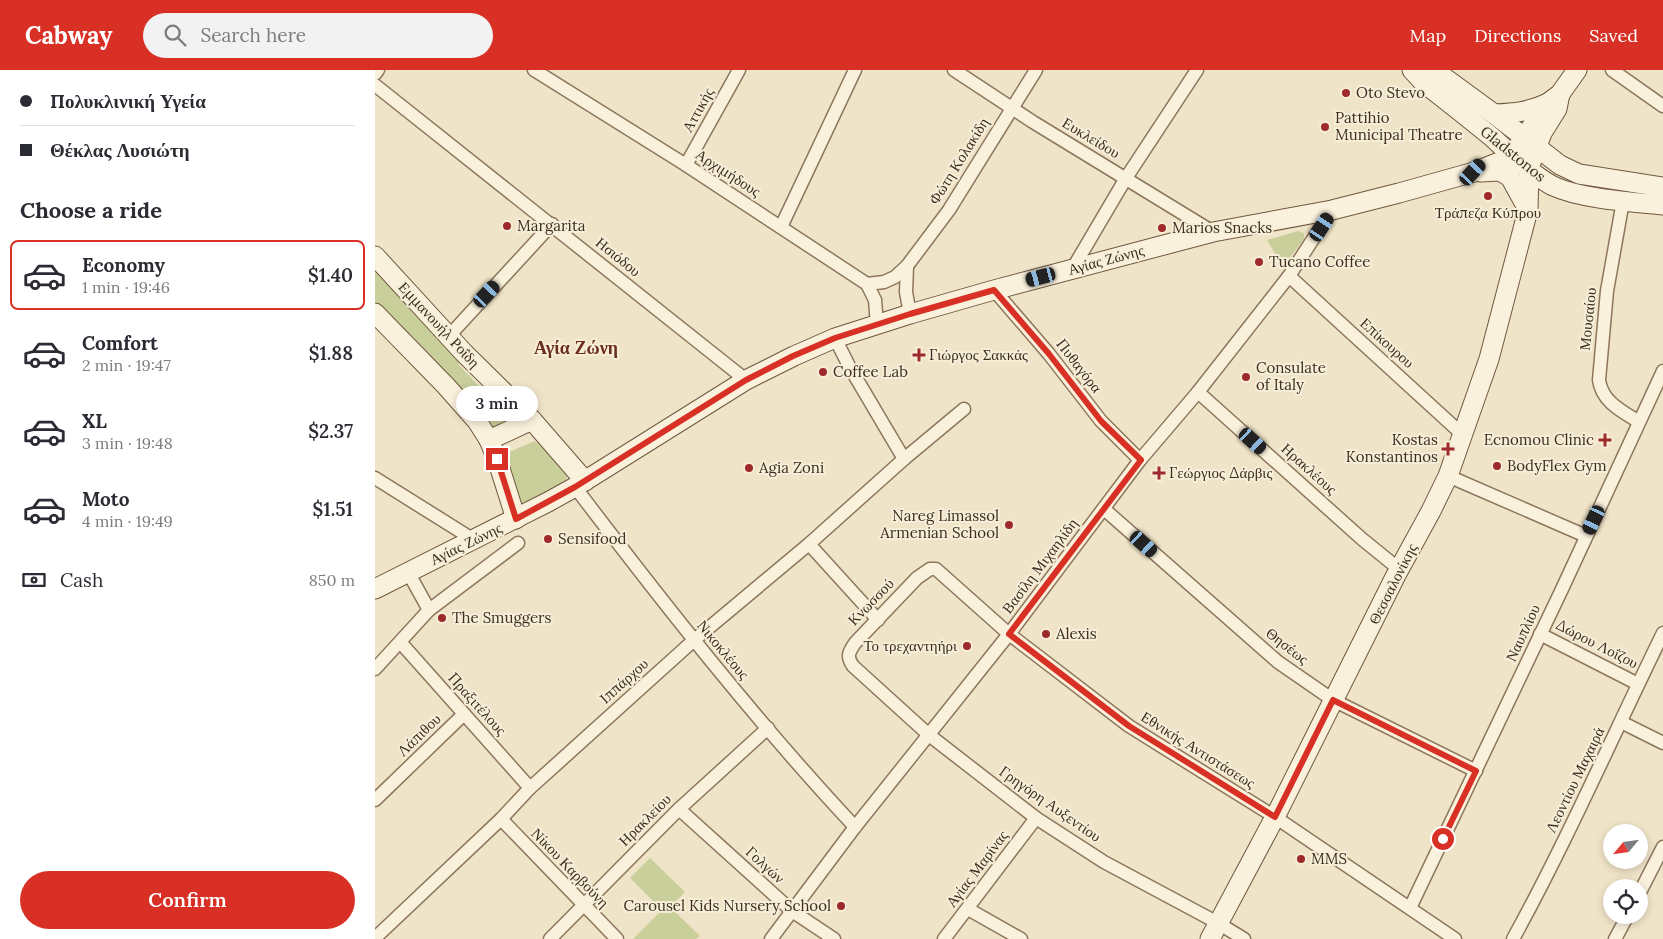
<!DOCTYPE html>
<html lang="en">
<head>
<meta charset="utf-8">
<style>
  :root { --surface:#fff; --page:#f2f2f3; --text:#2b2b33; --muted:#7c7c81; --line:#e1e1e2; --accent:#d93025 }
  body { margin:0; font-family:Lora,serif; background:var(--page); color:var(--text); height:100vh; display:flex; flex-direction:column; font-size:19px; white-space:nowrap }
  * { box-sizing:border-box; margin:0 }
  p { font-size:16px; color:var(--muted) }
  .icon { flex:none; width:28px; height:28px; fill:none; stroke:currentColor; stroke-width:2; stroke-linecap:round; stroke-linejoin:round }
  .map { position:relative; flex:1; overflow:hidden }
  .side { display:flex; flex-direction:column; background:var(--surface); width:375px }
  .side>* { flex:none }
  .top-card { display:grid; align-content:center; height:110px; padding:0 20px; background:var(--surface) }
  .needle { width:32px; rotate:241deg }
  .tools { position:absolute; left:1228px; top:754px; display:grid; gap:10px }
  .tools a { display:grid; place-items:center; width:45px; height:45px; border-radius:50%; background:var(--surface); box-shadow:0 2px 8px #0003; font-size:25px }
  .end { position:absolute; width:22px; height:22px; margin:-11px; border:6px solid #d93025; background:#fff; box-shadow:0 0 0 2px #fff }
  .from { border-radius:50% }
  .bubble { position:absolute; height:35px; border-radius:18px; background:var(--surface); box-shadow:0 2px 8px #0003; font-size:16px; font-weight:600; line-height:35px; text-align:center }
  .car { position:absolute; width:15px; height:30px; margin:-15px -8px; border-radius:6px; box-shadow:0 0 4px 1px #0007; background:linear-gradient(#222 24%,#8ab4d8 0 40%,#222 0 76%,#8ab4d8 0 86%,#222 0) }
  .top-card b { display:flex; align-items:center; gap:18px; height:48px; font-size:19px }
  .top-card b+b { border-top:1px solid var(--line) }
  .top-card i { width:12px; height:12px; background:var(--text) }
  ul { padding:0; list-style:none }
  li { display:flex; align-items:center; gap:15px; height:70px; margin:0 10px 8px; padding:0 10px; border:2px solid transparent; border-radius:8px }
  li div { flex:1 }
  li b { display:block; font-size:19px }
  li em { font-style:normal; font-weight:600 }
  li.active { border-color:var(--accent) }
  li>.icon { width:45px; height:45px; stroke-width:1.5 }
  h2 { padding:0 20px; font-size:22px; line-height:60px }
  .pay { display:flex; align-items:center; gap:12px; height:55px; padding:0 20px; font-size:19px }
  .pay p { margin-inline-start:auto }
  .primary-button { display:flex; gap:10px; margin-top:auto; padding:10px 20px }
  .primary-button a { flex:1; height:58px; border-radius:30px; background:var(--accent); color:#fff; font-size:20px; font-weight:600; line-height:58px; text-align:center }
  header { display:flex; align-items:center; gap:30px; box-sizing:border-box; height:70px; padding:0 25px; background:var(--accent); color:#fff }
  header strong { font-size:24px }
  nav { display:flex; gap:28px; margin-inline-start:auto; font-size:18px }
  .search { width:350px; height:45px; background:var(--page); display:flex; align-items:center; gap:12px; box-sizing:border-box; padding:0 18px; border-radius:28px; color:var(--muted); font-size:19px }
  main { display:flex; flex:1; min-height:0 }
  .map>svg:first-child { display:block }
  .green { fill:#c9cf9b }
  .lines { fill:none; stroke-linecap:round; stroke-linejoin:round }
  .street-casing { stroke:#8d765c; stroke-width:15 }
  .secondary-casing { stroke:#6f573f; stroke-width:21 }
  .street { stroke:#faf1dc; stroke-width:12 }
  .secondary { stroke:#faf1dc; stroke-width:19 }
  .route { stroke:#d93025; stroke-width:6 }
  .poi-dot { fill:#9e2a2b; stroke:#f7eed8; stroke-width:2 }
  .labels { text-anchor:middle; stroke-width:4; stroke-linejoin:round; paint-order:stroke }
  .poi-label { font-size:15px; fill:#3d2e20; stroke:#f7eed8; text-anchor:start }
  .street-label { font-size:15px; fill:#3d2e20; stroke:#f7eed8 }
  .quarter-label { font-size:18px; font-weight:bold; fill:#6b2e1e; stroke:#f7eed8 }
</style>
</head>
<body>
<header>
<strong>Cabway</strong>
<div class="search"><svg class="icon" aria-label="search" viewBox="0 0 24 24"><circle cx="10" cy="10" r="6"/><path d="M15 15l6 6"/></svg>Search here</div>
<nav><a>Map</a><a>Directions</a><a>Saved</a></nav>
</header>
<main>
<section class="side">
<div class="top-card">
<b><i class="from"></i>Πολυκλινική Υγεία</b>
<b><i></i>Θέκλας Λυσιώτη</b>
</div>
<h2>Choose a ride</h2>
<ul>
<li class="active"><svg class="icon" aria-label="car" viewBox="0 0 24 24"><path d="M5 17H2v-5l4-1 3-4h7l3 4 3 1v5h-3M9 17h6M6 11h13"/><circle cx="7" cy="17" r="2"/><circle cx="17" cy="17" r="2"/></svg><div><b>Economy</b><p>1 min · 19:46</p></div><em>$1.40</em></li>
<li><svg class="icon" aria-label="car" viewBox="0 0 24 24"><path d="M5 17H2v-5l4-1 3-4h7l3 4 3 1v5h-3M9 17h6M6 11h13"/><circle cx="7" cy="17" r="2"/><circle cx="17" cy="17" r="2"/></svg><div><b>Comfort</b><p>2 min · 19:47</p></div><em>$1.88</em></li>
<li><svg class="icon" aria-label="car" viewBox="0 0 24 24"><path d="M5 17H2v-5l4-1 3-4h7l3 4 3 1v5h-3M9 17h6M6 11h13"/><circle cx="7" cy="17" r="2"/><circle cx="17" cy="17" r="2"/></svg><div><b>XL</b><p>3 min · 19:48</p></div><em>$2.37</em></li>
<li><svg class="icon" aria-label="car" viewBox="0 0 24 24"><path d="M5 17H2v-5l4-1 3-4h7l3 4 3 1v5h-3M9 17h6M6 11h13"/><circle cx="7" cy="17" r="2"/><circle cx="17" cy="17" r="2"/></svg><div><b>Moto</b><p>4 min · 19:49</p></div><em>$1.51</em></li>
</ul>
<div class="pay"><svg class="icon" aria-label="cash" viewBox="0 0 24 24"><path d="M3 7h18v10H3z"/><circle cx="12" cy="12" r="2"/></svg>Cash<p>850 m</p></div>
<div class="primary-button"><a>Confirm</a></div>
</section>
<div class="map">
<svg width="1288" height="869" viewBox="0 0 1288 869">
  <rect width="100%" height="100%" fill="#f0e4c8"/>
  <!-- green -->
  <g class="green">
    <polygon points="923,161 929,163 929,169 908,197 892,170"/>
    <polygon points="0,197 87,289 83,294 134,348 121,360 111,351 0,231"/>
    <polygon points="160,371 168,378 192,406 191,411 149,437 145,432 131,387 134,382"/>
    <polygon points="275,788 310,822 295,837 325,866 321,869 258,869 287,840 255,808"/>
  </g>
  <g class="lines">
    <!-- street casing -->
    <g class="street-casing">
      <g id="street">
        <polyline points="159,0 311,95 492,214 500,230 502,255"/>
        <polyline points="579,0 658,52 838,162"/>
        <polyline points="1237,0 1288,36"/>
        <polyline points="0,4 3,0"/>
        <polyline points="0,15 371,310"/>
        <polyline points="311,95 364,0"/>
        <path d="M 1248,131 L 1232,221 L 1224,310 C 1227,332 1247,341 1264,352"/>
        <polyline points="406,157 480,0"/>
        <polyline points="532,196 531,222 535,244"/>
        <polyline points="698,198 751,108 822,0"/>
        <polyline points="914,206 1088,365"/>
        <polyline points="492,214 509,212 520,207 532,196 574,140 661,0"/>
        <polyline points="619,220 674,284 726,351 765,390"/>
        <polyline points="74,266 177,154"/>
        <polyline points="460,268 474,296 529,389"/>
        <polyline points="823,322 987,469 1024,499"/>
        <polyline points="1073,406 1211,466"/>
        <polyline points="0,408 99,470"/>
        <path d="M 200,417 C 289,534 380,650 480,757"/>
        <polyline points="729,439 903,592 958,630 1101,701"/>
        <polyline points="434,474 503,550"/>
        <polyline points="33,502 54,540"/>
        <polyline points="1165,564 1263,614"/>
        <polyline points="26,573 155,718"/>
        <polyline points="0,599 54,540 143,473"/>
        <polyline points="1246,652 1288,673"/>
        <polyline points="0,730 89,644"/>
        <polyline points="304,739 417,841 459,869"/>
        <polyline points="126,749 242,869"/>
        <polyline points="1264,824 1288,777"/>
        <polyline points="1035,838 1188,517 1288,301"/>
        <polyline points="593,839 646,869"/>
        <polyline points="0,868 126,749 155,718 318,571 434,474 529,389 589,339"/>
        <polyline points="175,869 304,739 393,658"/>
        <polyline points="396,869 480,757 634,564 765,390 823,322 914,206 957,140"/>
        <polyline points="569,869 661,748"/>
        <path d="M 869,869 L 843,853 L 729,792 L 661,748 L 554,665 L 478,596 C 471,586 474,582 480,573 L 542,508 L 555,499 L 561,499 L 634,564 L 754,656 L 900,747 L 1080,869"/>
        <path d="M 1138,869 C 1193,769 1238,665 1288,563"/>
        <polyline points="1240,869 1253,845"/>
      </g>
    </g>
    <!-- secondary casing -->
    <g class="secondary-casing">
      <g id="secondary">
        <path d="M 1037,0 L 1049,13 C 1072,31 1095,49 1118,68 C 1134,83 1160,107 1178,116 C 1206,129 1257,132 1288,135"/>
        <polyline points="1059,0 1119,44 1185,95 1204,104 1288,117"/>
        <path d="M 1119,44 C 1138,43 1155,42 1173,33"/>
        <polyline points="1142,78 1173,33 1185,24 1202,0"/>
        <polyline points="1105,102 1125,101 1135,107 1151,136"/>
        <polyline points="0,186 89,283 157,350 210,411"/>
        <polyline points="0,243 71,316 102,351 114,370 122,389 141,449"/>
        <polyline points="114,370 157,350"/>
        <polyline points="0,519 173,432 200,417 371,310 419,286 460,268 535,244 619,220 838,162 957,140 1024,123 1099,102 1162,77"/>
        <polyline points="835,869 900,747 1021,505 1056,441 1073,406 1114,289 1153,140 1154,98 1167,63 1182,39 1185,24"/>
      </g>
    </g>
    <!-- street -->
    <use href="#street" class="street"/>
    <!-- secondary -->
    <use href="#secondary" class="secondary"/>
  </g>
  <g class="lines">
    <!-- route -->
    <polyline class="route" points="122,389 141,449 200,417 371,310 418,286 460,268 535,244 619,220 674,284 726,351 766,390 634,564 754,656 900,747 958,630 1101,701 1068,769"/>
  </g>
  <!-- markers -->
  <g class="poi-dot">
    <circle cx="971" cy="23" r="5"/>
    <circle cx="950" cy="57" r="5"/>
    <circle cx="1113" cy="126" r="5"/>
    <circle cx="132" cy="156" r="5"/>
    <circle cx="787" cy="158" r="5"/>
    <circle cx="884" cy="192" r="5"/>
    <path d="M541.5 277.5h5v5h5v5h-5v5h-5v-5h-5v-5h5z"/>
    <circle cx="448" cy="302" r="5"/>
    <circle cx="871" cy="307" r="5"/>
    <path d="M1227.5 362.5h5v5h5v5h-5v5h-5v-5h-5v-5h5z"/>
    <path d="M1070.5 371.5h5v5h5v5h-5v5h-5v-5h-5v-5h5z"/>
    <circle cx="1122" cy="396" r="5"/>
    <circle cx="374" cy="398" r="5"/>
    <path d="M781.5 395.5h5v5h5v5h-5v5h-5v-5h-5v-5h5z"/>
    <circle cx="634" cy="455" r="5"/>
    <circle cx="173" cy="469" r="5"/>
    <circle cx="67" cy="548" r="5"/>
    <circle cx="671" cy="564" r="5"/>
    <circle cx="592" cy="576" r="5"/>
    <circle cx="926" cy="789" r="5"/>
    <circle cx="466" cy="836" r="5"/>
  </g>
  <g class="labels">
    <!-- poi labels -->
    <g class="poi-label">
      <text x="981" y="28">Oto Stevo</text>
      <text x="960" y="53">Pattihio<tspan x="960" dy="17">Municipal Theatre</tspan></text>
      <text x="1113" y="148" text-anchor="middle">Τράπεζα Κύπρου</text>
      <text x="142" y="161">Margarita</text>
      <text x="797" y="163">Marios Snacks</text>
      <text x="894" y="197">Tucano Coffee</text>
      <text x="554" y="290">Γιώργος Σακκάς</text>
      <text x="881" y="303">Consulate<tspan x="881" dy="17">of Italy</tspan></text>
      <text x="458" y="307">Coffee Lab</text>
      <text x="1063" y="375" text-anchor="end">Kostas<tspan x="1063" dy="17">Konstantinos</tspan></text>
      <text x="1219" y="375" text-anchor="end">Ecnomou Clinic</text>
      <text x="1132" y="401">BodyFlex Gym</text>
      <text x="384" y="403">Agia Zoni</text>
      <text x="794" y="408">Γεώργιος Δάρβις</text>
      <text x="624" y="451" text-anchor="end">Nareg Limassol<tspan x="624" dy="17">Armenian School</tspan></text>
      <text x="183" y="474">Sensifood</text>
      <text x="77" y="553">The Smuggers</text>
      <text x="681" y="569">Alexis</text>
      <text x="582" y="581" text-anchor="end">Το τρεχαντηήρι</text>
      <text x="936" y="794">MMS</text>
      <text x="456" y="841" text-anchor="end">Carousel Kids Nursery School</text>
    </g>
    <!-- street labels -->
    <g class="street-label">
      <text transform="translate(323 40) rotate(-61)" y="5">Αττικής</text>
      <text transform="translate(716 68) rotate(31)" y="5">Ευκλείδου</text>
      <text transform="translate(1138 84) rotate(39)" y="5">Gladstonos</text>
      <text transform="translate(584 91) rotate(-58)" y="5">Φώτη Κολακίδη</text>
      <text transform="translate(353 103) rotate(33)" y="5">Αρχιμήδους</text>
      <text transform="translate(243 187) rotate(39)" y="5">Ησιόδου</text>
      <text transform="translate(731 190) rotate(-15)" y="5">Αγίας Ζώνης</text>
      <text transform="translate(1213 249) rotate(-84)" y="5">Μουσαίου</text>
      <text transform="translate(64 255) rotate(47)" y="5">Εμμανουήλ Ροΐδη</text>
      <text transform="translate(1012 273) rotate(42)" y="5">Επίκουρου</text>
      <text transform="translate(704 296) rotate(52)" y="5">Πυθαγόρα</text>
      <text transform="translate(934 399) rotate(42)" y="5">Ηρακλέους</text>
      <text transform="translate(91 474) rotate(-26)" y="5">Αγίας Ζώνης</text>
      <text transform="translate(665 496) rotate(-53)" y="5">Βασίλη Μιχαηλίδη</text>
      <text transform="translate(1018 514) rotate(-63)" y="5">Θεσσαλονίκης</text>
      <text transform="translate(496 532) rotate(-46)" y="5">Κνωσσού</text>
      <text transform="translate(1148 563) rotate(-65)" y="5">Ναυπλίου</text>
      <text transform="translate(1222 574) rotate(27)" y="5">Δώρου Λοΐζου</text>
      <text transform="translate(912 576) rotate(38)" y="5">Θησέως</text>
      <text transform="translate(348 580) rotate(50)" y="5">Νικοκλέους</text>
      <text transform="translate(249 611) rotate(-42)" y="5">Ιππάρχου</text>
      <text transform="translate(102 634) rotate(48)" y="5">Πραξιτέλους</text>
      <text transform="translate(44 665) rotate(-44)" y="5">Λάπιθου</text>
      <text transform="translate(823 680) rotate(32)" y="5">Εθνικής Αντιστάσεως</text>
      <text transform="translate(1200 710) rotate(-64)" y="5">Λεοντίου Μαχαιρά</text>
      <text transform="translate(675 734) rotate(35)" y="5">Γρηγόρη Αυξεντίου</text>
      <text transform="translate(270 750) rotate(-45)" y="5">Ηρακλείου</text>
      <text transform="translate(390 795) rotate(42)" y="5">Γολγών</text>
      <text transform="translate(195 798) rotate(46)" y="5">Νίκου Καρβούνη</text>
      <text transform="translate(602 799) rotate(-53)" y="5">Αγίας Μαρίνας</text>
    </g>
    <!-- quarter labels -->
    <g class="quarter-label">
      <text x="201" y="284">Αγία Ζώνη</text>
    </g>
  </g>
</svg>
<div class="tools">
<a><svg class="needle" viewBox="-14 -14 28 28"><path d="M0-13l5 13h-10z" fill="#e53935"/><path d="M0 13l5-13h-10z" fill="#7c7c81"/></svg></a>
<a><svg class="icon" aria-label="locate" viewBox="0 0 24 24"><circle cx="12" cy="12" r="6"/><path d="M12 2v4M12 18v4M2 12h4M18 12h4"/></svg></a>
</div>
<i class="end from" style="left:1068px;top:769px"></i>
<i class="end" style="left:122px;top:389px"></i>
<div class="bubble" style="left:81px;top:316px;width:82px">3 min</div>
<i class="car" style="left:1098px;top:102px;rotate:43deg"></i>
<i class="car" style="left:947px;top:157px;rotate:33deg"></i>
<i class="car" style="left:666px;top:207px;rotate:255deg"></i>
<i class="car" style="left:112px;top:224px;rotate:43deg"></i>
<i class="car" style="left:878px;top:371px;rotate:132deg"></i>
<i class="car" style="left:1219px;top:450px;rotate:205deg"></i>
<i class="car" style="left:769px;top:474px;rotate:132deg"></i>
</div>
</main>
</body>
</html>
